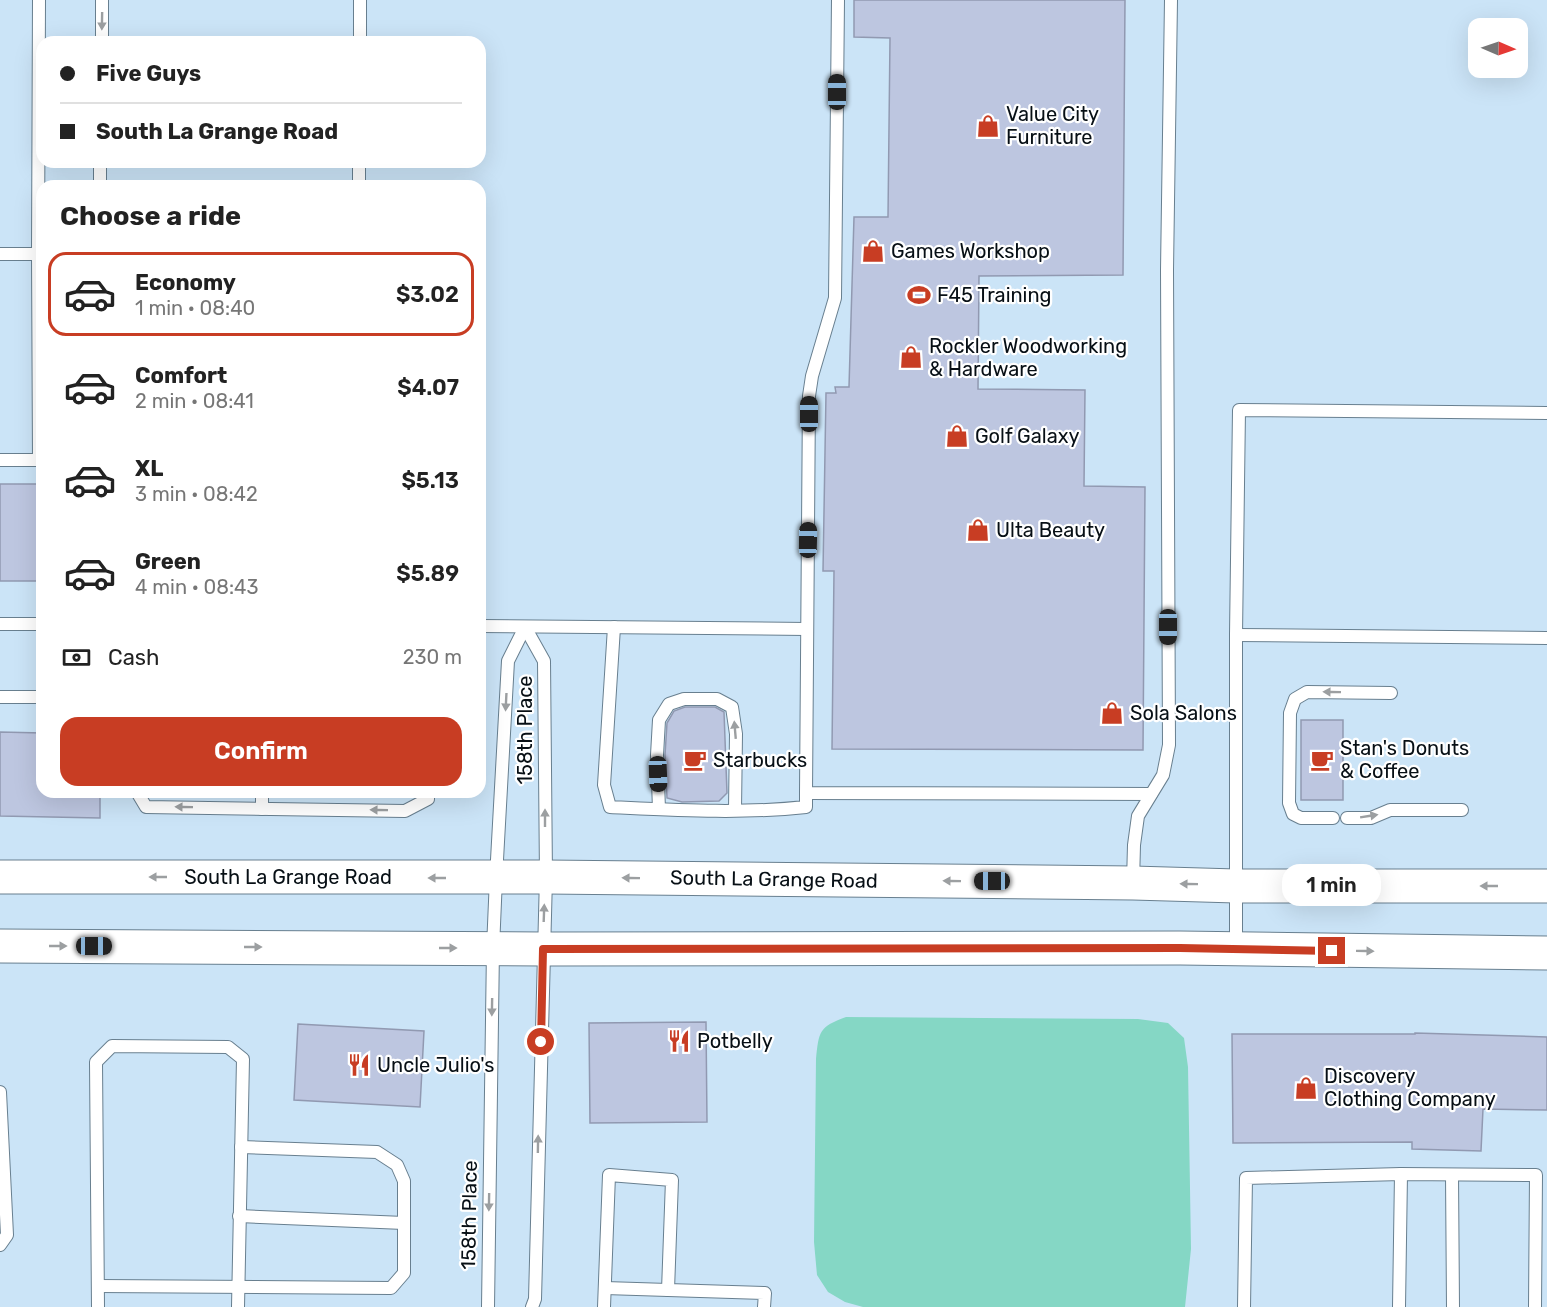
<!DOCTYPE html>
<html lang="en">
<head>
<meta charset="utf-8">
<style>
  :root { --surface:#fff; --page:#f2f2f2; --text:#222; --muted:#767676; --line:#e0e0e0; --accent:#c83d23 }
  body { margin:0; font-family:Rubik,sans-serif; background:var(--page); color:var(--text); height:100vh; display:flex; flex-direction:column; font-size:22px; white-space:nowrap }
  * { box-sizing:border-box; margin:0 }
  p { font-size:20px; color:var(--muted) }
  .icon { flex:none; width:33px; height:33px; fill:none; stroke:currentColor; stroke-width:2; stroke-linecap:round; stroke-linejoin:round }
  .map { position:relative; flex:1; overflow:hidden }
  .side { position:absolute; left:36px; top:180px; width:450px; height:618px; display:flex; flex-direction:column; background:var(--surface); border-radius:18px; box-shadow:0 6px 24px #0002 }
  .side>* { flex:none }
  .guide { position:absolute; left:36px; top:36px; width:450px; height:132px; border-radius:18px; box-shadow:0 6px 24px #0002; display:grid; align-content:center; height:132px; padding:0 24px; background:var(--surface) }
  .needle { width:39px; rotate:92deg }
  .tools { position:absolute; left:1468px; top:18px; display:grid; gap:12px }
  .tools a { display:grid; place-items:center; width:60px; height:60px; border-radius:12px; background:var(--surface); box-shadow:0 6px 24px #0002; font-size:30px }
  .end { position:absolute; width:27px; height:27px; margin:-14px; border:8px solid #c83d23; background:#fff; box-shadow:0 0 0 3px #fff }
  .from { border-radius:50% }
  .bubble { position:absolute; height:42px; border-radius:18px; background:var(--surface); box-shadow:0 6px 24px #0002; font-size:20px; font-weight:600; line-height:42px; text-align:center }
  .car { position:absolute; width:18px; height:36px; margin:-18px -9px; border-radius:8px; box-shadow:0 0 4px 2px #0007; background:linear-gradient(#222 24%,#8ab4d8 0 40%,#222 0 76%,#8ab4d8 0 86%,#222 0) }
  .guide b { display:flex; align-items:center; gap:21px; height:57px; font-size:22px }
  .guide b+b { border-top:2px solid var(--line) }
  .guide i { width:15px; height:15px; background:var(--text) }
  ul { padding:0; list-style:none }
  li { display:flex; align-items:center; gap:18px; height:84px; margin:0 12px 9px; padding:0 12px; border:3px solid transparent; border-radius:18px }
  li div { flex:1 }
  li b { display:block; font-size:22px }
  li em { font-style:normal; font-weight:600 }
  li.selected { border-color:var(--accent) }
  li>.icon { width:54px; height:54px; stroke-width:1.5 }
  h2 { padding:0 24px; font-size:27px; line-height:72px }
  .pay { display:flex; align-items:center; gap:15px; height:66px; padding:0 24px; font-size:22px }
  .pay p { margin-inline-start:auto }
  .cta { display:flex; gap:12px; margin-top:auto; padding:12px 24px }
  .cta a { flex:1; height:69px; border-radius:18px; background:var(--accent); color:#fff; font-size:24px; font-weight:600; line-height:69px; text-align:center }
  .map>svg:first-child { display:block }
  .water { fill:#85d7c5 }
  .building { fill:#bdc6e0; stroke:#9199b1; stroke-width:1.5 }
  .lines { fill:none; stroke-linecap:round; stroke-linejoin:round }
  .service-casing { stroke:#687f8f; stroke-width:14 }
  .trunk-casing { stroke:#687f8f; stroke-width:35 }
  .service { stroke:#fff; stroke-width:12 }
  .trunk { stroke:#fff; stroke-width:33 }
  .oneway { fill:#9c9fa1 }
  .route { stroke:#c83d23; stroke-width:8 }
  .labels { text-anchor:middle; stroke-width:4.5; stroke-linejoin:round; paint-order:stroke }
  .poi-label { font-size:20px; fill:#070f15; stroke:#fff; text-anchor:start }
  .street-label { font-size:20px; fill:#070f15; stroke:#fff }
</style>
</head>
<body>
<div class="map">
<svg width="1547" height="1307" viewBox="0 0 1547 1307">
  <rect width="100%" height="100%" fill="#cbe4f7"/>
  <!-- water -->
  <path class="water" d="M 846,1017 L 1138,1019 L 1168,1023 L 1184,1038 L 1188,1067 L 1191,1249 L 1185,1307 L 863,1307 L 845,1302 L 828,1292 L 817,1275 L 814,1242 L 816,1059 C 819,1031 819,1027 846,1017 Z"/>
  <!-- building -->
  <g class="building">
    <polygon points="854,0 1125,0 1123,275 979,276 978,389 1085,390 1084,486 1145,487 1143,750 832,749 834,571 823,571 826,393 836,393 835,387 849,387 854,217 888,217 890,38 854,37"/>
    <rect x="0" y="484" width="42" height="97"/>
    <polygon points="685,707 715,707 724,712 727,793 719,801 682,802 667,798 665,755 667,723 674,711"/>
    <rect x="1301" y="720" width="42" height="80"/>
    <polygon points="0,732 42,733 42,792 100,792 100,818 0,816"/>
    <polygon points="706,1022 707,1122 590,1123 589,1023"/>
    <polygon points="298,1024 424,1031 420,1107 294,1100"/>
    <polygon points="1415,1033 1547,1037 1547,1110 1483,1109 1481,1151 1412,1149 1412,1142 1233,1143 1232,1034 1415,1034"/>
  </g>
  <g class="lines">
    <!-- service casing -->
    <g class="service-casing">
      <g id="service">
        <polyline points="838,0 835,298 812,376 809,396 806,793 1151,794"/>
        <polyline points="102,42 102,0"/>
        <polyline points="360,42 360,0"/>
        <polyline points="100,186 100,162"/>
        <polyline points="359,186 359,162"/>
        <polyline points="0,254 42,254"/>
        <polyline points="0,460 42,460"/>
        <polyline points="39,460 38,254 39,0"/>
        <polyline points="0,624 42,624"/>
        <polyline points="480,626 807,629"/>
        <polyline points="525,627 544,661 546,877 535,1299 532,1307"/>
        <path d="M 614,627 L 604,785 L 610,807 C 675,810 741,814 806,807 L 806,793"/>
        <polyline points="1236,635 1547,638"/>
        <polyline points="0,697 42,697"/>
        <polyline points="137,792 146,807 405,811 428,799 428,792"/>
        <polyline points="262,809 262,792"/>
        <polyline points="659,809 657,755 659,720 669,704 684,699 717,699 732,707 736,734 735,810"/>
        <polyline points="1333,818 1301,818 1293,814 1289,803 1290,713 1295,699 1307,692 1391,693"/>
        <polyline points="1347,818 1371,818 1390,810 1462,810"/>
        <polyline points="1133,882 1134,845 1138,816 1163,775 1169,745 1167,270 1171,0"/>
        <polyline points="1236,948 1236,635 1239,410 1547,413"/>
        <polyline points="0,1092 7,1235 0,1245"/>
        <polyline points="1452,1175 1453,1307"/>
        <polyline points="239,1216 404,1223"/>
        <polyline points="98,1286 391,1288 404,1273 404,1181 397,1165 377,1152 241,1147"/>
        <polyline points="605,1288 668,1290"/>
        <polyline points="98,1307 96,1062 112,1046 228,1047 243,1059 238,1307"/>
        <polyline points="488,1307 493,948 496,878 508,661 525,627"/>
        <polyline points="604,1307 609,1175 672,1180 668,1290 765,1293 764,1307"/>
        <polyline points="1244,1307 1246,1178 1401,1174 1536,1175 1535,1307"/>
        <polyline points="1399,1307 1401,1174"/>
      </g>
    </g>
    <!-- trunk casing -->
    <g class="trunk-casing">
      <g id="trunk">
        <polyline points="0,877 546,877 1133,883 1236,886 1547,886"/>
        <polyline points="0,946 543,949 1180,948 1547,953"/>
      </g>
    </g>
    <!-- service -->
    <use href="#service" class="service"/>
    <!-- trunk -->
    <use href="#trunk" class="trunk"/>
  </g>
  <!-- one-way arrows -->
  <defs><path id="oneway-solid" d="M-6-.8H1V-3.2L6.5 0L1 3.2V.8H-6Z" transform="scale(1.5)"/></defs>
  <g class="oneway">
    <use href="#oneway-solid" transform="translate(102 21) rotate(91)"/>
    <use href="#oneway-solid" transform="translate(1332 692) rotate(-179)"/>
    <use href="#oneway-solid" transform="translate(506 702) rotate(93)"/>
    <use href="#oneway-solid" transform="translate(735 730) rotate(-95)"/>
    <use href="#oneway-solid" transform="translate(184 807) rotate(-179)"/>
    <use href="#oneway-solid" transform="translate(379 810) rotate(-179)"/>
    <use href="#oneway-solid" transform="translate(1369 816) rotate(-9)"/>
    <use href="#oneway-solid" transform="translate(545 818) rotate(-90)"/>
    <use href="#oneway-solid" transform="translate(158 877) rotate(-180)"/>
    <use href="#oneway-solid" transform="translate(437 878) rotate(-180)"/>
    <use href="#oneway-solid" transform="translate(631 878) rotate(-179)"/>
    <use href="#oneway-solid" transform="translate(952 881) rotate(-179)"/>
    <use href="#oneway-solid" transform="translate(1189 884) rotate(-179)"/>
    <use href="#oneway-solid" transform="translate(1489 886) rotate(-180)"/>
    <use href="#oneway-solid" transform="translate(544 913) rotate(-88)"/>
    <use href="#oneway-solid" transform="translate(58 946)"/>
    <use href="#oneway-solid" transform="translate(253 947)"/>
    <use href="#oneway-solid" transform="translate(448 948)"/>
    <use href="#oneway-solid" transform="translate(1365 951) rotate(1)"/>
    <use href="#oneway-solid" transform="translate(492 1007) rotate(91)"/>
    <use href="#oneway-solid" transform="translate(538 1144) rotate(-89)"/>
    <use href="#oneway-solid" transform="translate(489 1202) rotate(91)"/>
  </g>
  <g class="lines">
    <!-- route -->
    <polyline class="route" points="541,1042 543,949 1180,948 1332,951"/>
  </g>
  <!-- icons -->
  <defs>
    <g id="shop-bare" transform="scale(1.8)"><path d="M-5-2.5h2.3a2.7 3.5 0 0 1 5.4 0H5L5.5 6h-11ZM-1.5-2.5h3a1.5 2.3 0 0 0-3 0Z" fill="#c83d23" stroke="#fff" stroke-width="2.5" paint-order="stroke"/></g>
    <g id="stadium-bare" transform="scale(1.8)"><path d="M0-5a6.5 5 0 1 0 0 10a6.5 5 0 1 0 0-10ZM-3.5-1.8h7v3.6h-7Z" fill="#c83d23" stroke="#fff" stroke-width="2.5" paint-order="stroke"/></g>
    <g id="cafe-bare" transform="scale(1.8)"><path d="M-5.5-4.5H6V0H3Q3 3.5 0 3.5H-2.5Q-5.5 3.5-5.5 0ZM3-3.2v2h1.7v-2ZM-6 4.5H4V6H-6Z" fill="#c83d23" stroke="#fff" stroke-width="2.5" paint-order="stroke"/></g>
    <g id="restaurant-bare" transform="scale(1.8)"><path d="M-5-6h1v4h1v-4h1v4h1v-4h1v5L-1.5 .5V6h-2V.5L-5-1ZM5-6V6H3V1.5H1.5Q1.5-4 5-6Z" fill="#c83d23" stroke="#fff" stroke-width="2.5" paint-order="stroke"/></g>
  </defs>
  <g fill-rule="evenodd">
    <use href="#shop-bare" x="988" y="126"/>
    <use href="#shop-bare" x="873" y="251"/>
    <use href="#stadium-bare" x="919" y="295"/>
    <use href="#shop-bare" x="911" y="357"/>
    <use href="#shop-bare" x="957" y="436"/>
    <use href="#shop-bare" x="978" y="530"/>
    <use href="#shop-bare" x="1112" y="713"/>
    <use href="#cafe-bare" x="695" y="760"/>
    <use href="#cafe-bare" x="1322" y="760"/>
    <use href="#restaurant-bare" x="679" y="1041"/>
    <use href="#restaurant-bare" x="359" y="1065"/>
    <use href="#shop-bare" x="1306" y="1088"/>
  </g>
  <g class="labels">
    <!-- poi labels -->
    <g class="poi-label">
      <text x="1006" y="121">Value City<tspan x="1006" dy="23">Furniture</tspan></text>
      <text x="891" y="258">Games Workshop</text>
      <text x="937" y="302">F45 Training</text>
      <text x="929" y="353">Rockler Woodworking<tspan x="929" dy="23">&amp; Hardware</tspan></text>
      <text x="975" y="443">Golf Galaxy</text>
      <text x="996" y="537">Ulta Beauty</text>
      <text x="1130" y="720">Sola Salons</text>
      <text x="1340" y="755">Stan's Donuts<tspan x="1340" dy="23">&amp; Coffee</tspan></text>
      <text x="713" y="767">Starbucks</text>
      <text x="697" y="1048">Potbelly</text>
      <text x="377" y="1072">Uncle Julio's</text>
      <text x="1324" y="1083">Discovery<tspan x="1324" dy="23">Clothing Company</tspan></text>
    </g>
    <!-- street labels -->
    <g class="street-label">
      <text transform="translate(525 730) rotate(-90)" y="7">158th Place</text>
      <text x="288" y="884">South La Grange Road</text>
      <text transform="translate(774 879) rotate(1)" y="7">South La Grange Road</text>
      <text transform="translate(469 1215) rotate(-89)" y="7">158th Place</text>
    </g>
  </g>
</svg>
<div class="tools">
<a><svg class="needle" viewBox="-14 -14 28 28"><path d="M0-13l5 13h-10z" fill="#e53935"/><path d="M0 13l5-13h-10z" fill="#767676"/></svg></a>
</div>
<i class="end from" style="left:541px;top:1042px"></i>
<i class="end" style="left:1332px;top:951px"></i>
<div class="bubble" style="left:1282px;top:864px;width:99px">1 min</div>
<i class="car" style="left:837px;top:92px;rotate:0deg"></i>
<i class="car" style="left:809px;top:414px;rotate:0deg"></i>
<i class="car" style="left:808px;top:540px;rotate:1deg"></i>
<i class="car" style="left:1168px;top:627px;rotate:180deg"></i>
<i class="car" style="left:658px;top:774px;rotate:178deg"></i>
<i class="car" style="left:992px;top:881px;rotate:270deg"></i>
<i class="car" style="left:94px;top:946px;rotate:90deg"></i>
<div class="guide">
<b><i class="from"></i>Five Guys</b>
<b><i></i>South La Grange Road</b>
</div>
<section class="side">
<h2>Choose a ride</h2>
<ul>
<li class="selected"><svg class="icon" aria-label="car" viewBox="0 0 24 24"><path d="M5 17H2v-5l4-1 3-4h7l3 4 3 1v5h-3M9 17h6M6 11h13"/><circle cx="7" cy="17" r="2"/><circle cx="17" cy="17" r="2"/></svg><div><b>Economy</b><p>1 min · 08:40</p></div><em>$3.02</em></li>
<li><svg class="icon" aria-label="car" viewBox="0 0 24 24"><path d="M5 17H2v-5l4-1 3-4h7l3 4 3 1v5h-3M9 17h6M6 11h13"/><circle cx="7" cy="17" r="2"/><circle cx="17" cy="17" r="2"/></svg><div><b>Comfort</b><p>2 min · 08:41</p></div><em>$4.07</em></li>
<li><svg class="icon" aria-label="car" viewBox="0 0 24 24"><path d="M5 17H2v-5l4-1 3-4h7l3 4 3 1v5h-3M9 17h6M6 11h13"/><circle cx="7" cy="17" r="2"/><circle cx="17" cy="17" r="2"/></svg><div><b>XL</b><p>3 min · 08:42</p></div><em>$5.13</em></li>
<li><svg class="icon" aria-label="car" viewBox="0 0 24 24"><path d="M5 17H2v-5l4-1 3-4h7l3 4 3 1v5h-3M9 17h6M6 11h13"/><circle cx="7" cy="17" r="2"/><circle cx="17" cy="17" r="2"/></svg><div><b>Green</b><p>4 min · 08:43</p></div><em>$5.89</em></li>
</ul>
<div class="pay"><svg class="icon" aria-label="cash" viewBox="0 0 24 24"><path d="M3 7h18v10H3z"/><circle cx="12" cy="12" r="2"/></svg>Cash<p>230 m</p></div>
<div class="cta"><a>Confirm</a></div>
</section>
</div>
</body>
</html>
